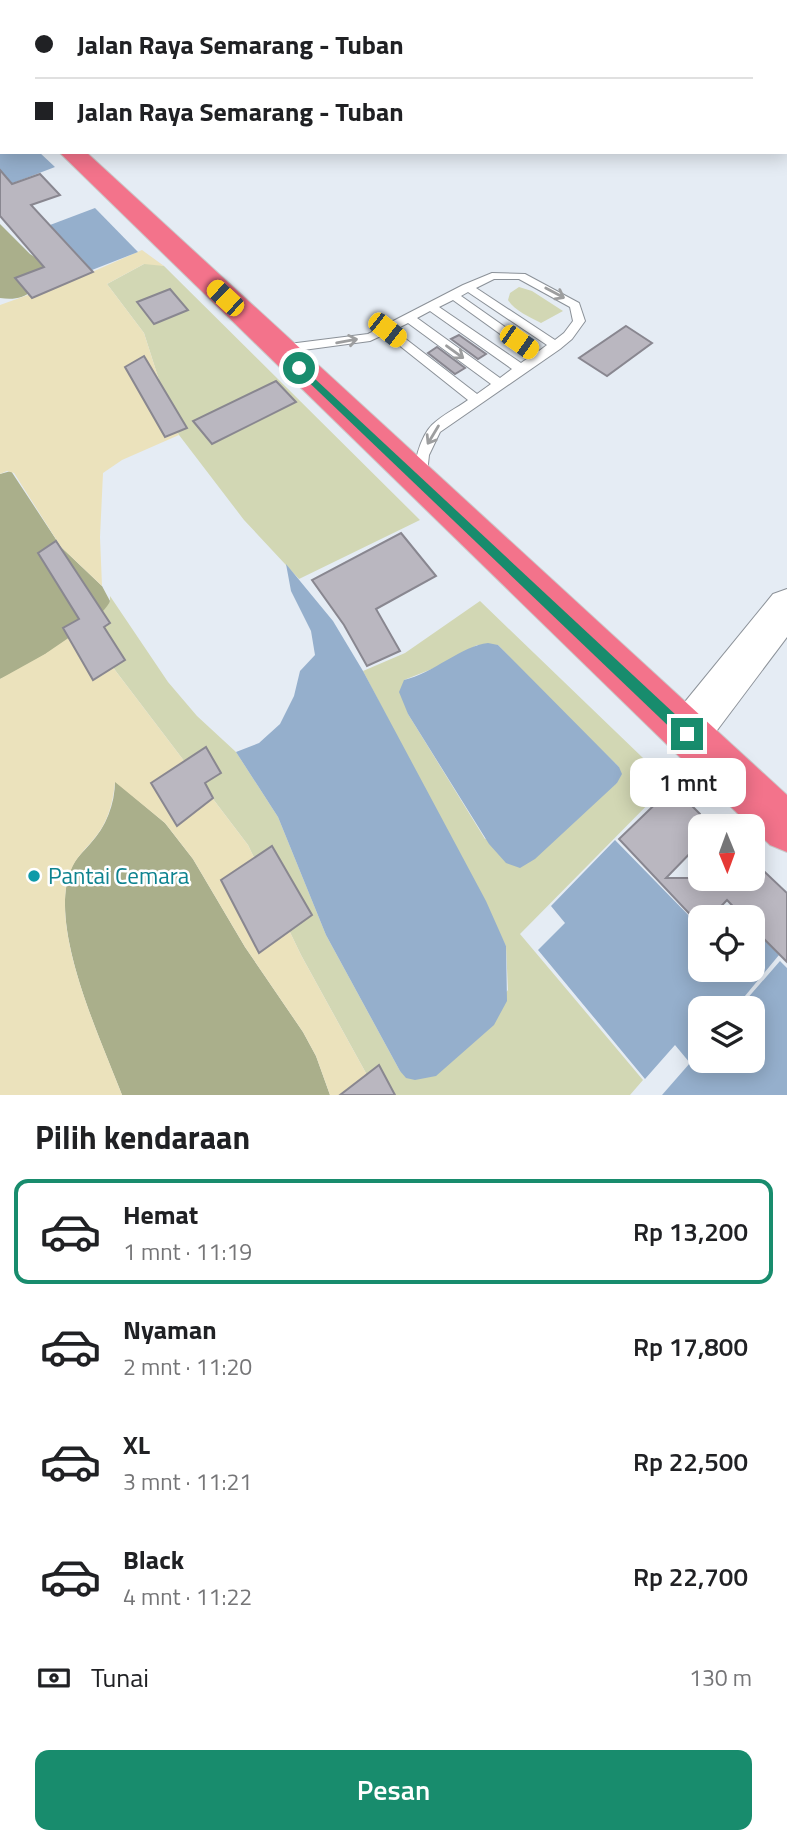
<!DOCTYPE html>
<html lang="id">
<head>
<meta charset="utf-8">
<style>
  :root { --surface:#fff; --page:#f6f6f6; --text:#202124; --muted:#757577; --line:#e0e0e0; --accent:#188c6d }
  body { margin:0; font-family:"Titillium Web",sans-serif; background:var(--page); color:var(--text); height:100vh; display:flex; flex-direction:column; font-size:26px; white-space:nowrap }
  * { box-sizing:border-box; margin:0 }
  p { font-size:23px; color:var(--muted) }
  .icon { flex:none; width:38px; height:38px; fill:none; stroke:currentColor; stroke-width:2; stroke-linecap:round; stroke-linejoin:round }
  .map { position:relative; height:1095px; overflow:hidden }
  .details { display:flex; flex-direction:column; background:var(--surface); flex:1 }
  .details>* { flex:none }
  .banner { position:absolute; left:0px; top:0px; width:788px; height:154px; box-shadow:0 4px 18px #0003; display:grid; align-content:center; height:154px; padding:0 35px; background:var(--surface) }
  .needle { width:46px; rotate:179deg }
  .fabs { position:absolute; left:688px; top:814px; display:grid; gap:14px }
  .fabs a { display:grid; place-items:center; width:77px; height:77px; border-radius:14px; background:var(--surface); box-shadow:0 4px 18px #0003; font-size:35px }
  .end { position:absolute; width:32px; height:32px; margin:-16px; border:9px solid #188c6d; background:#fff; box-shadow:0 0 0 4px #fff }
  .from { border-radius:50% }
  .bubble { position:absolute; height:49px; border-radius:14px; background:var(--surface); box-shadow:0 4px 18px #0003; font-size:23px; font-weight:600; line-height:49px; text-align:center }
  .car { position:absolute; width:21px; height:42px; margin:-21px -10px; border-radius:9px; box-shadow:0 0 5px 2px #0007; background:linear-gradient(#f5c518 24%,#345 0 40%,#f5c518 0 76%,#345 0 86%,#f5c518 0) }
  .banner b { display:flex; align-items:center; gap:24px; height:66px; font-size:26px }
  .banner b+b { border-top:2px solid var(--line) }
  .banner i { width:18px; height:18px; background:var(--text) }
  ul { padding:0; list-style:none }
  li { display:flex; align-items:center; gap:21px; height:105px; margin:0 14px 10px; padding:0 21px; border:4px solid transparent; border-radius:14px }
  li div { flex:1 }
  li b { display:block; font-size:26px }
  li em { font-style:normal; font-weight:600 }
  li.on { border-color:var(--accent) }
  li>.icon { width:63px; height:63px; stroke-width:1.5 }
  h2 { padding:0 35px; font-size:32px; line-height:84px }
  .pay { display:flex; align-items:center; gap:18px; height:77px; padding:0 35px; font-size:26px }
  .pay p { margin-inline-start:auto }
  .button { display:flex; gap:14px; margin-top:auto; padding:14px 35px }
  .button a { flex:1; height:80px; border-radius:14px; background:var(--accent); color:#fff; font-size:28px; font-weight:600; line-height:80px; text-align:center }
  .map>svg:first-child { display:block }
  .green { fill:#d2d7b4; fill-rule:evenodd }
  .forest { fill:#aaaf8b }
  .sand { fill:#ebe2bc }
  .water { fill:#95afcc }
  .building { fill:#bab7c0; stroke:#898790; stroke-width:2 }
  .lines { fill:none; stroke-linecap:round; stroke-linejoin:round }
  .lane-casing { stroke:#8b9198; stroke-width:2 }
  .street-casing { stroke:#8b9198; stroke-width:32 }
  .secondary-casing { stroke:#8b9198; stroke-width:2 }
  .highway-casing { stroke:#c9caca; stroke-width:2 }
  .lane { fill:#fff; fill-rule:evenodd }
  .street { stroke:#fff; stroke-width:30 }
  .secondary { fill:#fff; fill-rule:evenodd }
  .highway { fill:#f3738b; fill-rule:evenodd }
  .oneway { stroke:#9d9e9f }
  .route { fill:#188c6d }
  .culture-dot { fill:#0f9aa8; stroke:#fff; stroke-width:2.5 }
  .labels { text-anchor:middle; stroke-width:5; stroke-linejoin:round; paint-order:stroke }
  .near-culture-label { font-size:23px; fill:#0d838f; stroke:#fff; text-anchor:start }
</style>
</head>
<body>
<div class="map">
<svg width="787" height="1095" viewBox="0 0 787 1095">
  <rect width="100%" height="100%" fill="#e5ecf4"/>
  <!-- green -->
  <g class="green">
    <polygon points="154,263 164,266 420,520 299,579 244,520 179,435 163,408 159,380 144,333 107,284 144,264"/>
    <path d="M 519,287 L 532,291 L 563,311 L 541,323 C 530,317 515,311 508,300 L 510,293 Z"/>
    <path d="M 110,596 L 168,682 L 197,716 L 236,752 L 278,817 L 326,935 L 400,1071 C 435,1095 490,1014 508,990 L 506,946 L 363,671 L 405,653 L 480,601 L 669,783 L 520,934 L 643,1080 L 630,1095 L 378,1095 L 301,955 L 248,845 L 83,628 L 110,601 ZM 477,645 L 498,645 C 537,686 577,727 619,767 L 617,783 L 485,839 L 408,714 L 404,680 L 442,665 Z"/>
  </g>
  <!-- forest -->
  <g class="forest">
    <path d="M 0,224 L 30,254 L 41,261 L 48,272 C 34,291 25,302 0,298 Z"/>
    <path d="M 11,471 L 61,547 L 102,586 L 110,601 C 103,621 22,671 0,679 L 0,474 Z"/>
    <path d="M 115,781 L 165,823 L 193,859 L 245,947 L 303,1032 L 316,1056 L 330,1095 L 122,1095 C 101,1040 47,926 71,869 C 75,859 83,852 90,844 C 106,827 115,804 115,781 Z"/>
  </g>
  <!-- sand -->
  <g class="sand">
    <polygon points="142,250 164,266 144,264 107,284 144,333 159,380 163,408 179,435 122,460 103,473 100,537 102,586 61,547 14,473 7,471 0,474 0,305 92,272"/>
    <path d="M 83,628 L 248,845 L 301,955 L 378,1095 L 330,1095 L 316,1056 L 303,1032 L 245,947 L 193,859 L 165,823 L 115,782 C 113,803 108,823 93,840 C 85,850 76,857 71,870 C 47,927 101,1039 122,1095 L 0,1095 L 0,679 L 45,654 Z"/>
  </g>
  <!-- water -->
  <g class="water">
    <polygon points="0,138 2,152 39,152 55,167 0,188"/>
    <polygon points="95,208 138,252 92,270 50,225"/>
    <polygon points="286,564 333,621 363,671 486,901 506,946 507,1001 494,1025 436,1076 415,1080 406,1078 400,1071 326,935 278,817 236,752 259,743 280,724 294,696 300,671 315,655 311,631 291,591"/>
    <path d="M 488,643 L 498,645 L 619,767 L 622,774 L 617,783 L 535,859 L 520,868 L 506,863 L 489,844 L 408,714 L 399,692 L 404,680 C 432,674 463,645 488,643 Z"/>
    <polygon points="615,840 700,927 700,970 752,970 753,929 779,955 735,1008 700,1008 700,1060 752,1060 752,1008 739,1008 780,961 787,968 787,1095 662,1095 690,1063 675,1045 645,1079 538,950 565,923 551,906"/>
  </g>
  <!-- building -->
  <g class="building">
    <polygon points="0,170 12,184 40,174 60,195 31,205 93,272 32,298 15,278 44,267 0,216"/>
    <polygon points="170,289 188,310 154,324 137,302"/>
    <polygon points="626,326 652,343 607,376 579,358"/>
    <polygon points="459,335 486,354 478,359 451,339"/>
    <polygon points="437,347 465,368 455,374 428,353"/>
    <polygon points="144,356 187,428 165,437 125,367"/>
    <polygon points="276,381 296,402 212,444 193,421"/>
    <polygon points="401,533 436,576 376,609 400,651 367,666 344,625 312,580"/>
    <polygon points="56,541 110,623 104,627 125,660 93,680 63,628 79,619 38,553"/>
    <polygon points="206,747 221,773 205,783 213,798 177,826 151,783"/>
    <polygon points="673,787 700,814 700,843 666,878 752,878 752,860 787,893 787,962 752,927 752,917 743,917 727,900 711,917 700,917 700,925 619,839"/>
    <polygon points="272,846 312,915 259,953 221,880"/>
    <polygon points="379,1065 395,1095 340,1095"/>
  </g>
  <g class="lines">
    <!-- lane casing -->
    <g class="lane-casing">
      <g id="lane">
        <polygon points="452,0 462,0 463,2 454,2"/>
        <path d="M 492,273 L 525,274 L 579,303 L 585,321 L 572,339 L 560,349 L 440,432 L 429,455 L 426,482 L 416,482 C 411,467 421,436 432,425 C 442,415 457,408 468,400 L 385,334 L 370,341 L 281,353 L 275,349 L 281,345 L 368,334 L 463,285 ZM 494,279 L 519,279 L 570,307 L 573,321 L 564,333 L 555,340 L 476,288 ZM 468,292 L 547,345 L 539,351 L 461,296 ZM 453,300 L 531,356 L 521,363 L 439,307 ZM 430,311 L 512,369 L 500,378 L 417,318 ZM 408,323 L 491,384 L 477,394 L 394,330 Z"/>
      </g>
    </g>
    <!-- street casing -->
    <g class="street-casing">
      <polyline id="street" points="786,47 787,46"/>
    </g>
    <!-- secondary casing -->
    <g class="secondary-casing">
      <g id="secondary">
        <polygon points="28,0 50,0 26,2"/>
        <polygon points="0,11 2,11 0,24"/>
        <polygon points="787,589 787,637 703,749 687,756 671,749 665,734 671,719 773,594"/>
      </g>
    </g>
    <!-- highway casing -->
    <g class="highway-casing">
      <g id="highway">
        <polygon points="0,78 2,79 2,93 0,92"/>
        <polygon points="59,152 86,152 787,795 787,852 770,845"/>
      </g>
    </g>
    <!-- lane -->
    <use href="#lane" class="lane"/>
    <!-- street -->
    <use href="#street" class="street"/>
    <!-- secondary -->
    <use href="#secondary" class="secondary"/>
    <!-- highway -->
    <use href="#highway" class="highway"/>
  </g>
  <!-- one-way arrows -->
  <defs><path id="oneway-shaft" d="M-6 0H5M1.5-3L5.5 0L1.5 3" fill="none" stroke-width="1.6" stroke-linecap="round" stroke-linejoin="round" transform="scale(1.75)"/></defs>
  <g class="oneway">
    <use href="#oneway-shaft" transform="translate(555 293) rotate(28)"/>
    <use href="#oneway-shaft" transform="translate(347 341) rotate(-10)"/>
    <use href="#oneway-shaft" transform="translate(455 352) rotate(36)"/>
    <use href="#oneway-shaft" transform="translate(433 435) rotate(121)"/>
  </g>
  <!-- route -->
  <polygon class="route" points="299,364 692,730 692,739 682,739 296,370 296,365"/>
  <!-- markers -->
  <circle class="culture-dot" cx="34" cy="876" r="7"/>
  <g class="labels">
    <!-- near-culture labels -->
    <g class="near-culture-label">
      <text x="48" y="884">Pantai Cemara</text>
    </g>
  </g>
</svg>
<div class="fabs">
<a><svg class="needle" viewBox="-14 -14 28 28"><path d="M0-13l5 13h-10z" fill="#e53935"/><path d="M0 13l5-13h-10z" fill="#757577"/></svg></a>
<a><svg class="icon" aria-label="locate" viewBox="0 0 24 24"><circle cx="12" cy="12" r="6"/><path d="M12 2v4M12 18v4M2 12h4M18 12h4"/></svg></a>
<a><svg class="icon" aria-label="layers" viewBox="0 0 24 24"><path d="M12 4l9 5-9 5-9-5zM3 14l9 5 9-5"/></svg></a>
</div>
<i class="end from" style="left:299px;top:368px"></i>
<i class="end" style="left:687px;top:734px"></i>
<div class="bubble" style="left:630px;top:758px;width:116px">1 mnt</div>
<i class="car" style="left:225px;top:298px;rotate:313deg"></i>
<i class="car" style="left:387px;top:330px;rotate:128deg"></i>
<i class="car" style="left:519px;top:342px;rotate:125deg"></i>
<div class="banner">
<b><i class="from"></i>Jalan Raya Semarang - Tuban</b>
<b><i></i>Jalan Raya Semarang - Tuban</b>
</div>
</div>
<section class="details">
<h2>Pilih kendaraan</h2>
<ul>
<li class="on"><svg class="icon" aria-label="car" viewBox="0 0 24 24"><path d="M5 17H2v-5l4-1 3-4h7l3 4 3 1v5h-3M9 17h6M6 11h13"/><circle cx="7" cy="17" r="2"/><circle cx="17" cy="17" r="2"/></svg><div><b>Hemat</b><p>1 mnt · 11:19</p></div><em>Rp 13,200</em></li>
<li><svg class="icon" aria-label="car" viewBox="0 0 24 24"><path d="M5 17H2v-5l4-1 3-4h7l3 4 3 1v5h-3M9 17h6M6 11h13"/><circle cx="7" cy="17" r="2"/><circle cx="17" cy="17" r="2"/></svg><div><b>Nyaman</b><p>2 mnt · 11:20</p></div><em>Rp 17,800</em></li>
<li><svg class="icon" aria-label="car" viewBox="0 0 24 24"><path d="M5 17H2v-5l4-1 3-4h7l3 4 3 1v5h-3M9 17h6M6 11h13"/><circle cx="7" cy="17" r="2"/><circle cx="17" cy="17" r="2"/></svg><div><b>XL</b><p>3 mnt · 11:21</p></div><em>Rp 22,500</em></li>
<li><svg class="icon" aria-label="car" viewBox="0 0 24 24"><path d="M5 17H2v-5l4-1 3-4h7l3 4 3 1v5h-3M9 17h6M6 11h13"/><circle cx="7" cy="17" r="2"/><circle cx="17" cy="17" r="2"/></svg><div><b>Black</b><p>4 mnt · 11:22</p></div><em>Rp 22,700</em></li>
</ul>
<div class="pay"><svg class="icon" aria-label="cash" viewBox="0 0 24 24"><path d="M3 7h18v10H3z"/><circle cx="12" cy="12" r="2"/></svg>Tunai<p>130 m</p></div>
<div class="button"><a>Pesan</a></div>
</section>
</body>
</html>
